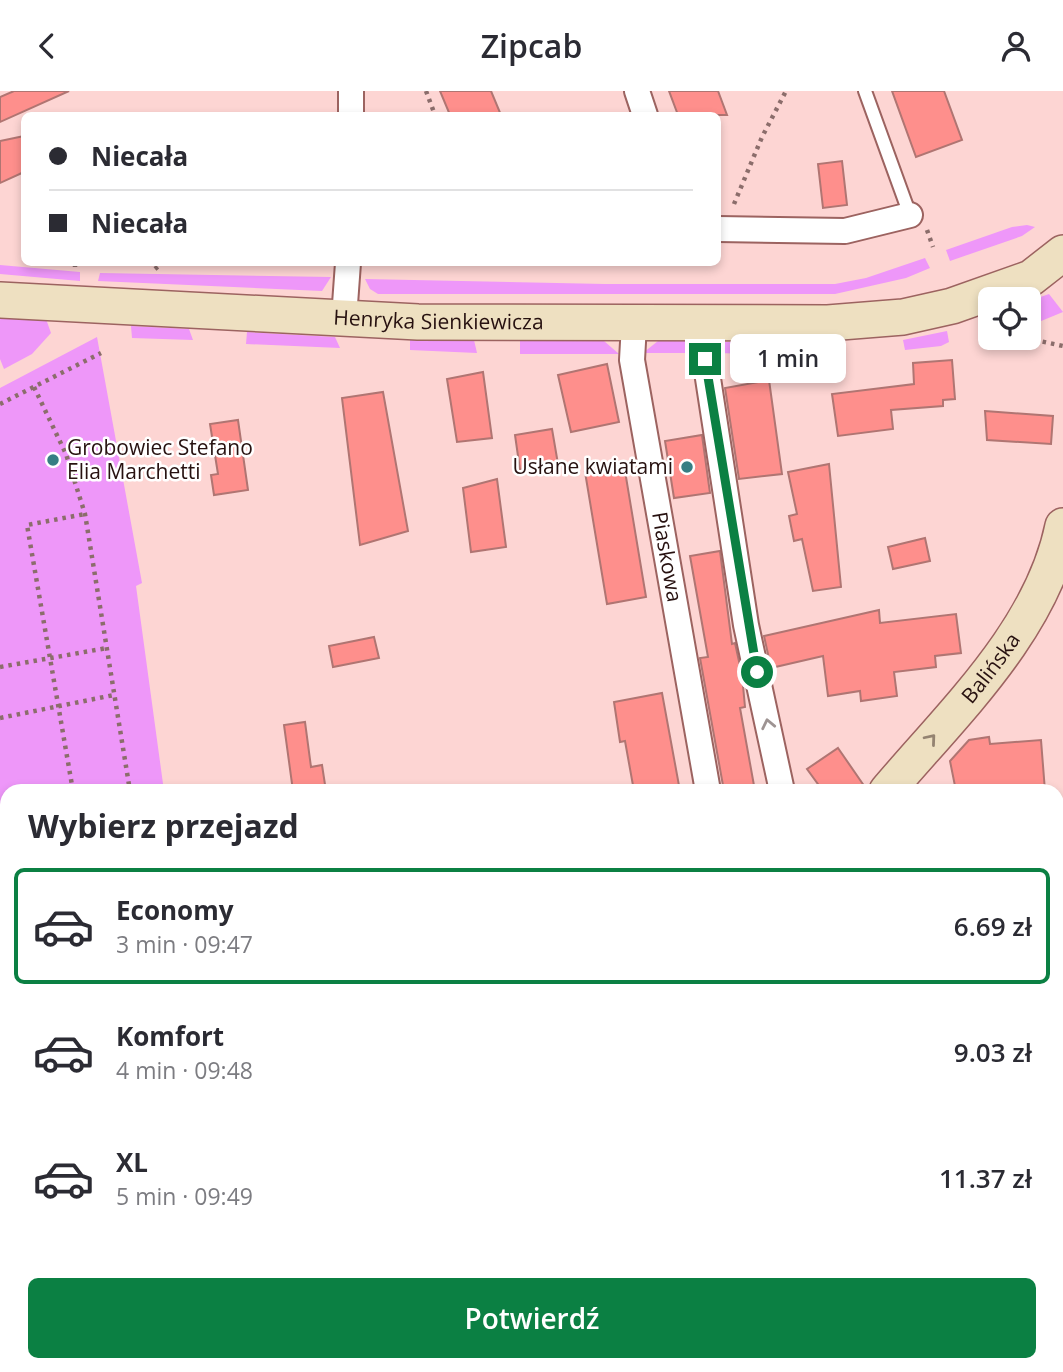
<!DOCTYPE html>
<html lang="pl">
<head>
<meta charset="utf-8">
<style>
  :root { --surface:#fff; --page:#f7f7f7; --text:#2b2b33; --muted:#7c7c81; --line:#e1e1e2; --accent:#0b8043 }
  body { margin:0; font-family:"Open Sans",sans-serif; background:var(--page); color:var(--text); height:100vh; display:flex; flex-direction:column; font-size:26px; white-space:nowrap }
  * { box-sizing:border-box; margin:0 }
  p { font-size:23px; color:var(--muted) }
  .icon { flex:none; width:38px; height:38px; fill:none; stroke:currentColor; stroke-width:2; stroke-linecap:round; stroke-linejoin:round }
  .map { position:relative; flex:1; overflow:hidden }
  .side { position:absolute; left:0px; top:693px; width:1064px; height:588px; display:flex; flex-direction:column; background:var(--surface); border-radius:21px 21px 0 0; box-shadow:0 4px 10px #0003 }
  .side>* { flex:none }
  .hud { position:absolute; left:21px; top:21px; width:700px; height:154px; border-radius:10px; box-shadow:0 4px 10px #0003; display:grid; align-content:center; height:154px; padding:0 28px; background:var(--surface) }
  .buttons { position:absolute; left:978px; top:196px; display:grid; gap:14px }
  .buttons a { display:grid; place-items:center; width:63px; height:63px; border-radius:10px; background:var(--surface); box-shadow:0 4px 10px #0003; font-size:35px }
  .end { position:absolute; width:32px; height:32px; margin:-16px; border:9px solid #0b8043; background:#fff; box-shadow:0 0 0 4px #fff }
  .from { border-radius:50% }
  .bubble { position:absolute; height:49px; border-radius:10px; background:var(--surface); box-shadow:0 4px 10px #0003; font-size:23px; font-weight:600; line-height:49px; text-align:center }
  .hud b { display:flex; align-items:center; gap:24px; height:66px; font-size:26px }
  .hud b+b { border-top:2px solid var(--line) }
  .hud i { width:18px; height:18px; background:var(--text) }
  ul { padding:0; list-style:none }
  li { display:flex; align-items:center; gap:21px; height:116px; margin:0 14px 10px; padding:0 14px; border:4px solid transparent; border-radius:10px }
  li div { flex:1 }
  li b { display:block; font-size:26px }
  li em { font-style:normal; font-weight:600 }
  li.current { border-color:var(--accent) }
  li>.icon { width:63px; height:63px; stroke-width:1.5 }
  h2 { padding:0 28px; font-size:32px; line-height:84px }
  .cta { display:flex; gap:14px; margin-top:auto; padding:14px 28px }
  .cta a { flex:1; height:80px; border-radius:10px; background:var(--accent); color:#fff; font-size:28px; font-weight:600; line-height:80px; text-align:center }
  header { display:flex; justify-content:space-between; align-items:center; height:91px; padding:0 28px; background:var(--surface); font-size:32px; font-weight:600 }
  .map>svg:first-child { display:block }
  .green { fill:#ee97f9 }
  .building { fill:#fe8f8c; stroke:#b07572; stroke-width:2 }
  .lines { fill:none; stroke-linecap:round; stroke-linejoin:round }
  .lane-casing { stroke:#9c6360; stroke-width:16 }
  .street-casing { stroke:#9c6360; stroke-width:28 }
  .secondary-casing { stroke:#9c6360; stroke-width:38 }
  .path { stroke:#8b6d6b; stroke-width:4.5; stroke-dasharray:3.5 5; stroke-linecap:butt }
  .lane { stroke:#fff; stroke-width:12 }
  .street { stroke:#fff; stroke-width:24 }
  .secondary { stroke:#eee0c1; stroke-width:35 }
  .oneway { stroke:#9e9493 }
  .oneway2 { stroke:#948371 }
  .route { stroke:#0b8043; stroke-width:9 }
  .poi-dot { fill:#367e84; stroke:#fff; stroke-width:2.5 }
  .labels { text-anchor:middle; stroke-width:5; stroke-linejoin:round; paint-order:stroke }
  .street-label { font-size:21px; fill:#271110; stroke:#fff }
  .poi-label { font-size:21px; fill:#271110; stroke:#fff; text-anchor:start }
</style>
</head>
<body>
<header><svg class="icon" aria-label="back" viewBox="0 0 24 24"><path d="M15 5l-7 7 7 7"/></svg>Zipcab<svg class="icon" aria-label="person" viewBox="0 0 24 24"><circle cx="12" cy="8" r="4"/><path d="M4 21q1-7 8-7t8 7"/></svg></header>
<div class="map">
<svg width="1063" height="1281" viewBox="0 0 1063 1281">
  <rect width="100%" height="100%" fill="#fdd5d3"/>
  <!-- green -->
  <g class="green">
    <polygon points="1027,134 1035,136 1022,145 950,170 946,159 1012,136"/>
    <polygon points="925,167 930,177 906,187 835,203 378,203 370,198 365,188 605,193 835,193 866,187"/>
    <polygon points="0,174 80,181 80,190 0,183"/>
    <polygon points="100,182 331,186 322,200 98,190"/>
    <polygon points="1049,203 1063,221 1029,235 1029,210"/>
    <polygon points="0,225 46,228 51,242 32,263 4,278 0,268"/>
    <polygon points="131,235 189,238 193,249 132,247"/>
    <polygon points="947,240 949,251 941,255 905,259 903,249"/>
    <polygon points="247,241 335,246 340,257 246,253"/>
    <polygon points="97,246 142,492 136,495 164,700 7,700 7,1274 251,1274 252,1281 0,1281 0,297"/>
    <polygon points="410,248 474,249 477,262 410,259"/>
    <polygon points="520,250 604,250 619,263 520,263"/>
    <polygon points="658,250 692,250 694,262 643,262"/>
    <polygon points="714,251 816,251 818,264 713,262"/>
  </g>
  <!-- building -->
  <g class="building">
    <polygon points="14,0 69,0 0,31 0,6"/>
    <polygon points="440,0 491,0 501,24 450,24"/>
    <polygon points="669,0 718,0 727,24 678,24"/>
    <polygon points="892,0 944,0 962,49 916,66"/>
    <polygon points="24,45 24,81 0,92 0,50"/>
    <polygon points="842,70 847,114 823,117 818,73"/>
    <polygon points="952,269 955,308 943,309 943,315 891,319 893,338 838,345 832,303 914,293 913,272"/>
    <polygon points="607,273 619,331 571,341 558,284"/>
    <polygon points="483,281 492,347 457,351 447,288"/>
    <polygon points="769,289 782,383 739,388 725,297"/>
    <polygon points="383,301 408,440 360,454 342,307"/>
    <polygon points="985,320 1053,325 1051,353 987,349"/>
    <polygon points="238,329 248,399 214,404 211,384 218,383 210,333"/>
    <polygon points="552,338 558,373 520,379 515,344"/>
    <polygon points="702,344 710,402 674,407 665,350"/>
    <polygon points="829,373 841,496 813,500 802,448 794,450 789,425 797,423 788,381"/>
    <polygon points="624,374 646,506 607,513 585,381"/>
    <polygon points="497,388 506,456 471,461 463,397"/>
    <polygon points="925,447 930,470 893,478 888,456"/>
    <polygon points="720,460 732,553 735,552 742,584 745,616 740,617 755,700 724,700 700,567 708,566 690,465"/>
    <polygon points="879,519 880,532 956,523 961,562 935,565 936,576 894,581 897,605 861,610 860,600 828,605 823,565 771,577 764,545"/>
    <polygon points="374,546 379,567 333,576 329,555"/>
    <polygon points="662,602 680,700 634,700 625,650 620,651 614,611"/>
    <polygon points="305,631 311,676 322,674 326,700 293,700 284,634"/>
    <polygon points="989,646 990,653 1041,649 1045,700 956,700 950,670 969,649"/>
    <polygon points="838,657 867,699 867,700 823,700 807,678"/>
  </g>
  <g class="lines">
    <!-- lane casing -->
    <g class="lane-casing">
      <polyline id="lane" points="865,0 910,124"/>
    </g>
    <!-- street casing -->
    <g class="street-casing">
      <g id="street">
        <polyline points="637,0 645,24"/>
        <polyline points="351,24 351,0"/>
        <polyline points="718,138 845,140 910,124"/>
        <polyline points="344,227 348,172"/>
        <path id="s1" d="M 634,233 L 632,269 L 708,700"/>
        <polyline points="703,234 705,268 746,534 782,700"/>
      </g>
    </g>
    <!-- secondary casing -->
    <g class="secondary-casing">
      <g id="secondary">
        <path id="s2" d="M 0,209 L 418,231 L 828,232 L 903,226 L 952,215 L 1031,187 L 1063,162"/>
        <path id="s3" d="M 887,700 C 953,622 1042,539 1063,435"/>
        <polyline points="366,1281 372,1274"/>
      </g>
    </g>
    <!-- path -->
    <g class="path">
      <polyline points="426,0 435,24"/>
      <polyline points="734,113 762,46 786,0"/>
      <polyline points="927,139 933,156"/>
      <polyline points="75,176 75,172"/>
      <polyline points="155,178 162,172"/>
      <polyline points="1026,247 1063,255"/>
      <polyline points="34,296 66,363 85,423 130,700"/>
      <polyline points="0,313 101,262"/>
      <polyline points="0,576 107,557"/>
      <polyline points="0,627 114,604"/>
      <polyline points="73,700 27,434 85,423"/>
      <polyline points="0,767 7,766"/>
      <polyline points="0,796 7,836"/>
      <polyline points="0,913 7,912"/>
      <polyline points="0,1054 7,1053"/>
      <polyline points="0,1198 7,1197"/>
      <polyline points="79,1274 80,1281"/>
      <polyline points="166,1274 167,1281"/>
      <polyline points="570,1274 576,1281"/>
    </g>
    <!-- lane -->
    <use href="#lane" class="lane"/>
    <!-- street -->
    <use href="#street" class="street"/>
    <!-- secondary -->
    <use href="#secondary" class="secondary"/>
  </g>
  <!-- one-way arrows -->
  <defs><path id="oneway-chevron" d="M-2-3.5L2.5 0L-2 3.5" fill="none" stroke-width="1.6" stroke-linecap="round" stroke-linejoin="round" transform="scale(1.75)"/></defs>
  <use class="oneway" href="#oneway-chevron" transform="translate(768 633) rotate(-102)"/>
  <use class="oneway2" href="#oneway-chevron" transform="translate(931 648) rotate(-50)"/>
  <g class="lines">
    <!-- route -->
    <polyline class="route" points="705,268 757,581"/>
  </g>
  <!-- markers -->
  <g class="poi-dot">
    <circle cx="53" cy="369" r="7"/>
    <circle cx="687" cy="376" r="7"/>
  </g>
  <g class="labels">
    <!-- street labels -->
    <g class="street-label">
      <text dy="7" stroke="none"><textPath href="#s2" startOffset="439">Henryka Sienkiewicza</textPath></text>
      <text dy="7" stroke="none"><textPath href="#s1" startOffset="236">Piaskowa</textPath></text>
      <text dy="7" stroke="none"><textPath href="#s3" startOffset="161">Balińska</textPath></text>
    </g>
    <!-- poi labels -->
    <g class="poi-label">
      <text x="67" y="364">Grobowiec Stefano<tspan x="67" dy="24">Elia Marchetti</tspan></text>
      <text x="673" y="383" text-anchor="end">Usłane kwiatami</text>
    </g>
  </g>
</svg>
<div class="buttons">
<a><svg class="icon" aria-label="locate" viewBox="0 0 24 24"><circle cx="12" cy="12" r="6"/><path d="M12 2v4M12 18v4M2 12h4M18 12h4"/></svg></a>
</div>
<i class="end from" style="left:757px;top:581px"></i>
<i class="end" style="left:705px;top:268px"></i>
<div class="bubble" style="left:730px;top:243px;width:116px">1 min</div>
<div class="hud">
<b><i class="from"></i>Niecała</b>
<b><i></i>Niecała</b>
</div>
<section class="side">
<h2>Wybierz przejazd</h2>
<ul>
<li class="current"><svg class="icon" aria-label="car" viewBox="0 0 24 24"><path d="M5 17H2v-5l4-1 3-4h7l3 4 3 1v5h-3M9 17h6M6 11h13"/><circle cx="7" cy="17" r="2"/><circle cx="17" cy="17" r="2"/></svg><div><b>Economy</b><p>3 min · 09:47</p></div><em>6.69 zł</em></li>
<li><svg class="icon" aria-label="car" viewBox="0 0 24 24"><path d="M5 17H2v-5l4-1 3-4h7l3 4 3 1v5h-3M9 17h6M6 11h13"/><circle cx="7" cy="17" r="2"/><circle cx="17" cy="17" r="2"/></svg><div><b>Komfort</b><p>4 min · 09:48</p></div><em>9.03 zł</em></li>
<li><svg class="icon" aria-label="car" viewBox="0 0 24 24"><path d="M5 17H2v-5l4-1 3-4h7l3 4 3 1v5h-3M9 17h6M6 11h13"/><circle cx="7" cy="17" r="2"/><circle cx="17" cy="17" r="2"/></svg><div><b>XL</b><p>5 min · 09:49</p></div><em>11.37 zł</em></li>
</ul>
<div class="cta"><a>Potwierdź</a></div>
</section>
</div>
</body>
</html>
